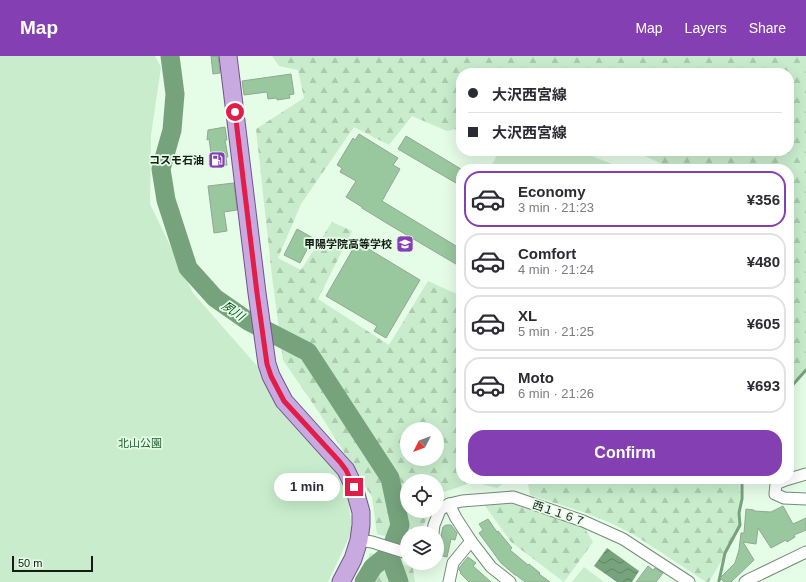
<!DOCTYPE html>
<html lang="en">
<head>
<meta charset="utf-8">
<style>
  :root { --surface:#fff; --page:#f7f7f7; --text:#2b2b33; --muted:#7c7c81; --line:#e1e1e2; --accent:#843fb2 }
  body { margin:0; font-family:Helvetica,"Noto Sans JP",sans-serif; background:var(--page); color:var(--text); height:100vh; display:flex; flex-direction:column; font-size:15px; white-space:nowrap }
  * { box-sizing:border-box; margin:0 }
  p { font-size:13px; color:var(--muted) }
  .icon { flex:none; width:22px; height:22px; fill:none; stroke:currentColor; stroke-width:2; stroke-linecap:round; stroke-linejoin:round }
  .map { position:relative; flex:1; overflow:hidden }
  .panel { position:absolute; left:456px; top:108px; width:338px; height:320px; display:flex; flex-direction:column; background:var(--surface); border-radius:16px; box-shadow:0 4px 16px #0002 }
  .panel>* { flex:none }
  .hud { position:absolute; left:456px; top:12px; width:338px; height:88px; border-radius:16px; box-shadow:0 4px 16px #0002; display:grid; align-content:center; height:88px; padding:0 12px; background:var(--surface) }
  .needle { width:26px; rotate:228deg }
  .buttons { position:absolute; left:400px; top:366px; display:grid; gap:8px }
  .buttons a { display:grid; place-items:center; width:44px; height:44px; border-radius:50%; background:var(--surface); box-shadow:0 4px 16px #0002; font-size:20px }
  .scale { position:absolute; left:12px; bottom:10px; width:81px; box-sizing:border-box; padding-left:4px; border:2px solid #141c15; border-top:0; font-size:11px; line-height:14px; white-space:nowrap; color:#141c15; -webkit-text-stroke:3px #e5fce7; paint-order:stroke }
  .end { position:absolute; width:18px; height:18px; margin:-9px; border:5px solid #e11d48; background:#fff; box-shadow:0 0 0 2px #fff }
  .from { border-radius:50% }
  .bubble { position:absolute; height:28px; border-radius:14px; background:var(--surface); box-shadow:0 4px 16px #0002; font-size:13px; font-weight:600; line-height:28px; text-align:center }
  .hud b { display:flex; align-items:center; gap:14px; height:38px; font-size:15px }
  .hud b+b { border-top:1px solid var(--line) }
  .hud i { width:10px; height:10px; background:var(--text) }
  ul { padding:7px 0 0; list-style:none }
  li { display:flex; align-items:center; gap:12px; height:56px; margin:0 8px 6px; padding:0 4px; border:2px solid var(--line); border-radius:16px }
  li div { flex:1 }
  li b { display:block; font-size:15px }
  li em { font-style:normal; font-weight:600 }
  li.on { border-color:var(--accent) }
  li>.icon { width:36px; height:36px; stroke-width:1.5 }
  .button { display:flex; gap:8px; margin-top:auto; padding:8px 12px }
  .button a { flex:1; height:46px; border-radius:16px; background:var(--accent); color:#fff; font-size:16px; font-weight:600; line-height:46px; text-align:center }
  header { display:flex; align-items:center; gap:24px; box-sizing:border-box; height:56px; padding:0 20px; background:var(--accent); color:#fff }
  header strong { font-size:19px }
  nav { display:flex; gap:22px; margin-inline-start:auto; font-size:14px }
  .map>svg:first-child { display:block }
  .forest { fill:url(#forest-firs); fill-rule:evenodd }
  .green { fill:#c8eccc }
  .water { fill:url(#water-waves) }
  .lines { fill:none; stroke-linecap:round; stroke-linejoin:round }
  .stream { stroke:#76a37c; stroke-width:3 }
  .river { stroke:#76a37c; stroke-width:19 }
  .building { fill:#99c79e; stroke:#92a794 }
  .street-casing { stroke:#768b78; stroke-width:13 }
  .primary-casing { stroke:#72538b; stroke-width:19 }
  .street { stroke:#fff; stroke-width:11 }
  .primary { stroke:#c8a9e0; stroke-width:17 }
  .route { stroke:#e11d48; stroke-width:5 }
  .labels { text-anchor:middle; stroke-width:3.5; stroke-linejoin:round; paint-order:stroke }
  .poi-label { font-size:11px; font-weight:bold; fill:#141c15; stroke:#e5fce7; text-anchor:end }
  .park-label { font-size:11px; fill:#1e5f2d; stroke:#e5fce7 }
  .street-label { font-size:11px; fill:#141c15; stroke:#e5fce7 }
  .water-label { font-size:12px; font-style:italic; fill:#08501e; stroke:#e5fce7 }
</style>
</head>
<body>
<header>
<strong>Map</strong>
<nav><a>Map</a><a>Layers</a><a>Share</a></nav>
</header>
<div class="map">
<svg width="806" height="526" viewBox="0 0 806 526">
  <defs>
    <pattern id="forest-firs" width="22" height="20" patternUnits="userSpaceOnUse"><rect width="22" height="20" fill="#c8eccc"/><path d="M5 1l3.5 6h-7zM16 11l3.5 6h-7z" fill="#abcaae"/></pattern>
    <pattern id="water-waves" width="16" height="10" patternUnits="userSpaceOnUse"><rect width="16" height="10" fill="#76a37c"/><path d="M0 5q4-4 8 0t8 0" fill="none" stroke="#608464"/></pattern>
  </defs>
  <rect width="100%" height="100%" fill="#e5fce7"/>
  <!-- forest -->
  <g class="forest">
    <path d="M 272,0 L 806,0 L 806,313 L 789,330 L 789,113 L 673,113 L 634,95 L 789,95 L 789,17 L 461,17 L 461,72 L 447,75 L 412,60 L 389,89 L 354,71 L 301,148 L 278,202 L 301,214 L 332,166 L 352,175 L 318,243 L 389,289 L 428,225 L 461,240 L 461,423 L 506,423 L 504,427 L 497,432 L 473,426 L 438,438 L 437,441 L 437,425 L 407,425 L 407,455 L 430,455 L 420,477 L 407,477 L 407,486 L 377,478 L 372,441 L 320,358 L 283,304 L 272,220 L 256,73 L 304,42 L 298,14 L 279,10 ZM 407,373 L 437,373 L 437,403 L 407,403 Z"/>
    <polygon points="527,423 548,423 548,424 565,427 570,423 739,423 741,471 709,526 706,526 682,510 636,480 613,468 586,457 530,439"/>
    <polygon points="483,447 511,447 584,471 593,486 564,526 511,486"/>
    <polygon points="370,497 413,512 415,526 360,526"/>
  </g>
  <!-- green -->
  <g class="green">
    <polygon points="0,0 155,0 161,11 151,79 150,148 193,237 258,311 278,348 346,424 352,475 328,526 0,526"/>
    <polygon points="499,95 579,95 625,113 490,113"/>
    <polygon points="584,511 604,526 572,526"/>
  </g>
  <!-- water -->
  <polygon class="water" points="607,492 639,515 632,526 617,526 594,510"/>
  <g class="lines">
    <!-- stream -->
    <g class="stream">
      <polyline points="789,333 806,314"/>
      <polyline points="719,525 725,497 740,469 739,457 742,443 742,423"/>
    </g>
    <!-- river -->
    <g class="river">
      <polyline points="170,0 175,38 172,74 161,113 166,144 188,212 215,242 248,265 308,296 390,422 400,469 389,498 373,511 364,526"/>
      <polyline points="389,498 399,526"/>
    </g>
  </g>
  <!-- building -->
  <g class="building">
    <polygon points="211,0 218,0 220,17 213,18"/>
    <polygon points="291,18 294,38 289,39 290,42 277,44 277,42 268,43 267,36 244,39 242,25"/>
    <polygon points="225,71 227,84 225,84 228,101 226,101 227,109 213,111 209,83 207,84 208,74"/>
    <polygon points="359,78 398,102 393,109 400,113 382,145 461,193 461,211 388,168 362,152 362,151 346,141 356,125 340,116 342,112 337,109 353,82 355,84"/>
    <polygon points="406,80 461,113 461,130 398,93"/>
    <polygon points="234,127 237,154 224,156 227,175 214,177 208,130"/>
    <polygon points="297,173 313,182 300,207 284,199"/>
    <polygon points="357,186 420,224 386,282 374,275 377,270 326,240"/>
    <polygon points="783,450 793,468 806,462 806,474 794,479 795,481 787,486 786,484 771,492 758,472 756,488 743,486 754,504 731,526 724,526 720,522 735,507 739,494 741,477 744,477 746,453 754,454 754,455 771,456"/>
    <polygon points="488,463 497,476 498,475 512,492 510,494 528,509 529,508 540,517 539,518 550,526 525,526 516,519 515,519 501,507 479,477 483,474 479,468"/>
    <polygon points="446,469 451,469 457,477 455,484 451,483 447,501 438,499 442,480 441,480 443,471"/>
    <polygon points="468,501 476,507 473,510 491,526 469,526 460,517 461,516 459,514 459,512"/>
    <polygon points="648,510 653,514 655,512 663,517 656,526 636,526"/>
  </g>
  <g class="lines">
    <!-- street casing -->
    <g class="street-casing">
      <g id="street">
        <polyline points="788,423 776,428 775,438 784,442 806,443"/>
        <polyline points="789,423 806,418"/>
        <polyline points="449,448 456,462 471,485 491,511 510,526"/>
        <polyline points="433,477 434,469 440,454 449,448 462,445 513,441 583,465 623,483 689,526"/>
        <polyline points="359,484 372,486 407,497"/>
        <polyline points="449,526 453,507 471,485"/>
        <polyline points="745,526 748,524 806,496"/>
      </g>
    </g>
    <!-- primary casing -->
    <g class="primary-casing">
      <polyline id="primary" points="228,0 257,237 267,308 271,320 284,345 346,414 354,431 361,456 361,469 359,484 353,503 341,526"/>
    </g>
    <!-- street -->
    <use href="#street" class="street"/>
    <!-- primary -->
    <use href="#primary" class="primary"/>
  </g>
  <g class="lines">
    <!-- route -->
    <polyline class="route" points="235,56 257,237 267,308 271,320 284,345 340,406 346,414 354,431"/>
  </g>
  <!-- icons -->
  <defs>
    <g id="fuel-square" transform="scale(0.9)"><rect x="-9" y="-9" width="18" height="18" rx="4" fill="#843fb2" stroke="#e5fce7"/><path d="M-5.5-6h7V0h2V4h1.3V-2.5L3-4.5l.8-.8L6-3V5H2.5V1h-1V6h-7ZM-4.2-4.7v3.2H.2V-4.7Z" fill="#fff"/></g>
    <g id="school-square" transform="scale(0.9)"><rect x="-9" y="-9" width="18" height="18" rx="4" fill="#843fb2" stroke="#e5fce7"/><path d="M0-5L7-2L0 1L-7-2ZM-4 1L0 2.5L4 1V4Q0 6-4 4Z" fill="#fff"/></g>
  </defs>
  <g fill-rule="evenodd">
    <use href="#fuel-square" x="217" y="104"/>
    <use href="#school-square" x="405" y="188"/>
  </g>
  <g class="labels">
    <!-- poi labels -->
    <g class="poi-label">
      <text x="204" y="108">コスモ石油</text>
      <text x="392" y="192">甲陽学院高等学校</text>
    </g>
    <!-- park labels -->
    <g class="park-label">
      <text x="140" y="391">北山公園</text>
    </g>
    <!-- street labels -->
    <g class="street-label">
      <text transform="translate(559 457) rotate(19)" y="4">西１１６７</text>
    </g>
    <!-- water labels -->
    <g class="water-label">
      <text transform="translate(233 255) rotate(34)" y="4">夙川</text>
    </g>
  </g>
</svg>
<div class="buttons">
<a><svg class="needle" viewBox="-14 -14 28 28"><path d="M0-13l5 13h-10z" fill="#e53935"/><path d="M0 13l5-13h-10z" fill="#7c7c81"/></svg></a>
<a><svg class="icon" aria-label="locate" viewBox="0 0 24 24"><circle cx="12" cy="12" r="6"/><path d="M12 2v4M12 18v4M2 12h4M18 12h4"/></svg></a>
<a><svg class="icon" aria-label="layers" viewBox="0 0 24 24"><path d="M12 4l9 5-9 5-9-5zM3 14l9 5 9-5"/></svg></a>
</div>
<div class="scale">50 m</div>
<i class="end from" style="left:235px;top:56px"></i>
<i class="end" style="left:354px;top:431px"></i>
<div class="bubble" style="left:274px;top:417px;width:66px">1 min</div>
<div class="hud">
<b><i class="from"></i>大沢西宮線</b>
<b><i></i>大沢西宮線</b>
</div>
<section class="panel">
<ul>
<li class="on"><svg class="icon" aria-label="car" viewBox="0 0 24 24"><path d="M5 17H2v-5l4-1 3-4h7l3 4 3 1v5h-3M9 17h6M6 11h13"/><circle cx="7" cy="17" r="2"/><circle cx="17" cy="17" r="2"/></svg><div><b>Economy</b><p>3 min · 21:23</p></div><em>¥356</em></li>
<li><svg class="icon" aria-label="car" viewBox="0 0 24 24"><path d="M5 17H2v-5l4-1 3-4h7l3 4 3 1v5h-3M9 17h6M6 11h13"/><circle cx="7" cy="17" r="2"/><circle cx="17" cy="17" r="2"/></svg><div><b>Comfort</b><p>4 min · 21:24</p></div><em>¥480</em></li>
<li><svg class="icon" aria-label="car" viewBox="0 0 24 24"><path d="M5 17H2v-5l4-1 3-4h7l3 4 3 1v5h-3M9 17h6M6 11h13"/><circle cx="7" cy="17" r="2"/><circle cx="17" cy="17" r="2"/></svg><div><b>XL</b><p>5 min · 21:25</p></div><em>¥605</em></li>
<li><svg class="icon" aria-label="car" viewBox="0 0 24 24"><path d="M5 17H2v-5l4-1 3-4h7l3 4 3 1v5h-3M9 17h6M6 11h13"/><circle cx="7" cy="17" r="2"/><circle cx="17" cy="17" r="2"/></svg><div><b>Moto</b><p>6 min · 21:26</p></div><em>¥693</em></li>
</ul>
<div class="button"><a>Confirm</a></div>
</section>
</div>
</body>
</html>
